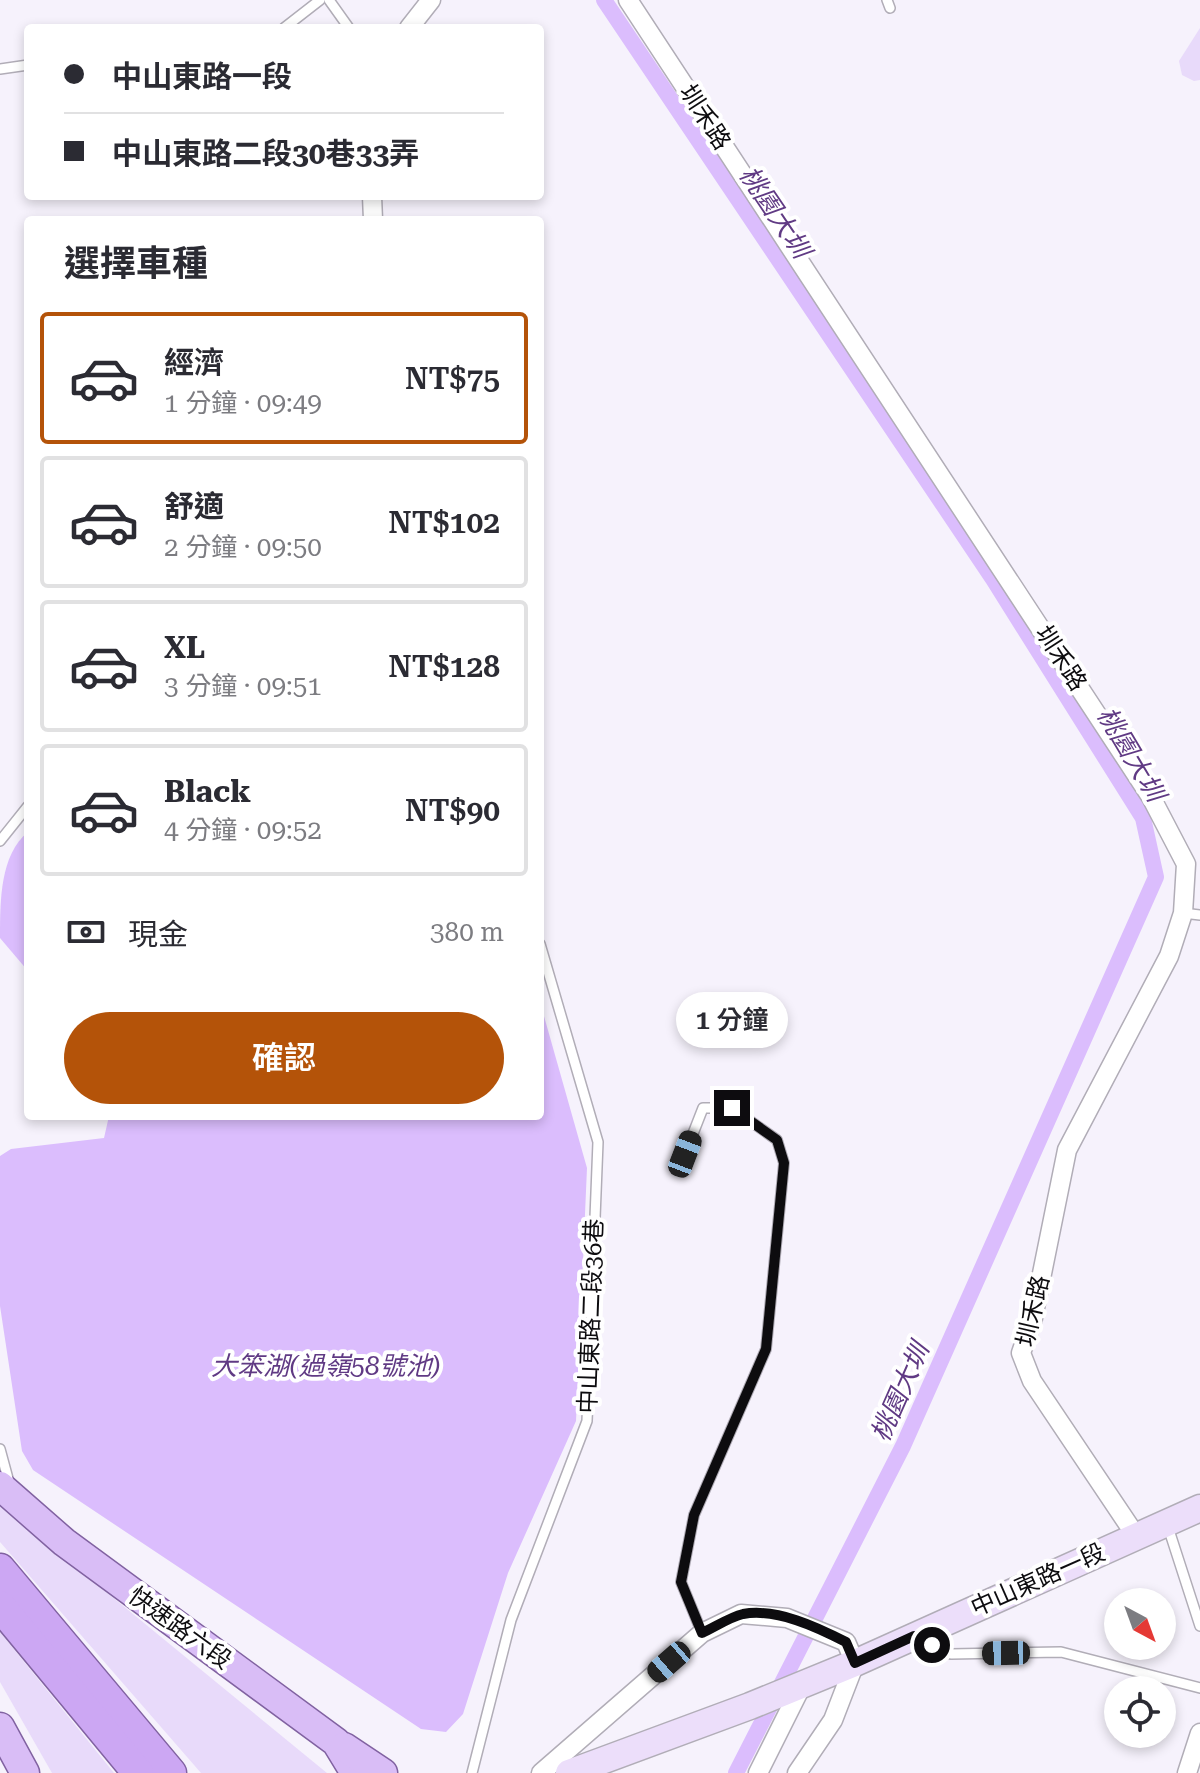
<!DOCTYPE html>
<html lang="zh-TW">
<head>
<meta charset="utf-8">
<style>
  :root { --surface:#fff; --page:#f7f7f7; --text:#2b2b33; --muted:#7c7c81; --line:#e1e1e2; --accent:#b45309 }
  body { margin:0; font-family:"Roboto Serif","Noto Sans TC",serif; background:var(--page); color:var(--text); height:100vh; display:flex; flex-direction:column; font-size:30px; white-space:nowrap }
  * { box-sizing:border-box; margin:0 }
  p { font-size:26px; color:var(--muted) }
  .icon { flex:none; width:44px; height:44px; fill:none; stroke:currentColor; stroke-width:2; stroke-linecap:round; stroke-linejoin:round }
  .map { position:relative; flex:1; overflow:hidden }
  .sheet { position:absolute; left:24px; top:216px; width:520px; height:904px; display:flex; flex-direction:column; background:var(--surface); border-radius:8px; box-shadow:0 4px 12px #0003 }
  .sheet>* { flex:none }
  .top-card { position:absolute; left:24px; top:24px; width:520px; height:176px; border-radius:8px; box-shadow:0 4px 12px #0003; display:grid; align-content:center; height:176px; padding:0 40px; background:var(--surface) }
  .needle { width:52px; rotate:139deg }
  .tools { position:absolute; left:1104px; top:1588px; display:grid; gap:16px }
  .tools a { display:grid; place-items:center; width:72px; height:72px; border-radius:50%; background:var(--surface); box-shadow:0 4px 12px #0003; font-size:40px }
  .end { position:absolute; width:36px; height:36px; margin:-18px; border:10px solid #0d0c0f; background:#fff; box-shadow:0 0 0 4px #fff }
  .from { border-radius:50% }
  .bubble { position:absolute; height:56px; border-radius:28px; background:var(--surface); box-shadow:0 4px 12px #0003; font-size:26px; font-weight:600; line-height:56px; text-align:center }
  .car { position:absolute; width:24px; height:48px; margin:-24px -12px; border-radius:10px; box-shadow:0 0 6px 2px #0007; background:linear-gradient(#222 24%,#8ab4d8 0 40%,#222 0 76%,#8ab4d8 0 86%,#222 0) }
  .top-card b { display:flex; align-items:center; gap:28px; height:76px; font-size:30px }
  .top-card b+b { border-top:2px solid var(--line) }
  .top-card i { width:20px; height:20px; background:var(--text) }
  ul { padding:0; list-style:none }
  li { display:flex; align-items:center; gap:24px; height:132px; margin:0 16px 12px; padding:0 24px; border:4px solid var(--line); border-radius:8px }
  li div { flex:1 }
  li b { display:block; font-size:30px }
  li em { font-style:normal; font-weight:600 }
  li.current { border-color:var(--accent) }
  li>.icon { width:72px; height:72px; stroke-width:1.5 }
  h2 { padding:0 40px; font-size:36px; line-height:96px }
  .pay { display:flex; align-items:center; gap:20px; height:88px; padding:0 40px; font-size:30px }
  .pay p { margin-inline-start:auto }
  .cta { display:flex; gap:16px; margin-top:auto; padding:16px 40px }
  .cta a { flex:1; height:92px; border-radius:48px; background:var(--accent); color:#fff; font-size:32px; font-weight:600; line-height:92px; text-align:center }
  .map>svg:first-child { display:block }
  .green { fill:#e8dafa }
  .water { fill:#dbbdfd }
  .lines { fill:none; stroke-linecap:round; stroke-linejoin:round }
  .canal { stroke:#dbbdfd; stroke-width:16 }
  .service-casing { stroke:#b1adb7; stroke-width:12 }
  .minor-casing { stroke:#b1adb7; stroke-width:21 }
  .secondary-casing { stroke:#b1adb7; stroke-width:29 }
  .primary-casing { stroke:#8162a1; stroke-width:31 }
  .trunk-casing { stroke:#8162a1; stroke-width:33 }
  .service { stroke:#fff; stroke-width:9 }
  .minor { stroke:#fff; stroke-width:18 }
  .secondary { stroke:#ecdefa; stroke-width:26 }
  .primary { stroke:#d9bdf6; stroke-width:28 }
  .trunk { stroke:#cca7f3; stroke-width:30 }
  .route { stroke:#0d0c0f; stroke-width:10 }
  .labels { text-anchor:middle; stroke-width:8; stroke-linejoin:round; paint-order:stroke }
  .street-label { font-size:24px; fill:#0d0c0f; stroke:#fff }
  .water-label { font-size:26px; font-style:italic; fill:#603a84; stroke:#fff }
</style>
</head>
<body>
<div class="map">
<svg width="1200" height="1773" viewBox="0 0 1200 1773">
  <rect width="100%" height="100%" fill="#f6f2fc"/>
  <!-- green -->
  <g class="green">
    <polygon points="1200,28 1200,80 1194,81 1182,75 1179,61"/>
    <polygon points="0,1505 327,1773 201,1773 0,1542"/>
    <polygon points="0,1632 114,1773 52,1773 0,1682"/>
  </g>
  <!-- water -->
  <g class="water">
    <path d="M 28,832 L 28,971 L 0,938 C 0,900 0,855 28,832 Z"/>
    <polygon points="540,1002 587,1168 576,1421 508,1573 463,1714 446,1732 421,1729 33,1470 22,1451 0,1306 0,1156 11,1149 104,1138 109,1116 540,1116"/>
  </g>
  <g class="lines">
    <!-- canal -->
    <polyline class="canal" points="604,0 993,579 1143,818 1156,877 903,1446 736,1773"/>
    <!-- service casing -->
    <g class="service-casing">
      <g id="service">
        <polyline points="329,0 349,28"/>
        <polyline points="887,0 890,8"/>
        <polyline points="284,28 320,0"/>
        <polyline points="0,69 28,65"/>
        <polyline points="0,841 28,806"/>
        <polyline points="1183,913 1200,915"/>
        <polyline points="685,1154 703,1108 732,1108 777,1140 784,1163 766,1349 694,1515 681,1582 702,1633"/>
        <polyline points="0,1449 10,1486"/>
        <polyline points="1168,1527 1200,1626"/>
        <polyline points="920,1640 951,1654 1061,1652 1200,1688"/>
        <polyline points="472,1773 511,1620 587,1421 598,1142 540,944"/>
      </g>
    </g>
    <!-- minor casing -->
    <g class="minor-casing">
      <g id="minor">
        <polyline points="628,0 1151,797 1186,864 1183,913 1169,956 1067,1150 1033,1318 1021,1353 1032,1381 1136,1536"/>
        <polyline points="409,28 431,0"/>
        <polyline points="372,196 373,220"/>
        <polyline points="541,1773 702,1633 741,1614 787,1618 846,1642 855,1663 833,1720 797,1773"/>
        <polyline points="758,1773 803,1683"/>
        <polyline points="1187,1773 1200,1733"/>
      </g>
    </g>
    <!-- secondary casing -->
    <g class="secondary-casing">
      <polyline id="secondary" points="569,1773 750,1706 855,1663 1200,1508"/>
    </g>
    <!-- primary casing -->
    <g class="primary-casing">
      <g id="primary">
        <polyline points="0,1486 64,1542 336,1742 355,1773"/>
        <polyline points="0,1727 25,1773"/>
        <polyline points="344,1747 383,1773"/>
      </g>
    </g>
    <!-- trunk casing -->
    <g class="trunk-casing">
      <g id="trunk">
        <polyline points="0,1569 171,1773"/>
        <polyline points="0,1606 138,1773"/>
      </g>
    </g>
    <!-- service -->
    <use href="#service" class="service"/>
    <!-- minor -->
    <use href="#minor" class="minor"/>
    <!-- secondary -->
    <use href="#secondary" class="secondary"/>
    <!-- primary -->
    <use href="#primary" class="primary"/>
    <!-- trunk -->
    <use href="#trunk" class="trunk"/>
  </g>
  <g class="lines">
    <!-- route -->
    <path class="route" d="M 732,1108 L 777,1140 L 784,1163 L 766,1349 L 694,1515 L 681,1582 L 702,1633 C 715,1627 730,1617 743,1614 C 777,1608 817,1627 846,1642 L 855,1663 L 914,1636 L 932,1645"/>
  </g>
  <g class="labels">
    <!-- street labels -->
    <g class="street-label">
      <text transform="translate(705 117) rotate(57)" y="8">圳禾路</text>
      <text transform="translate(1061 658) rotate(57)" y="8">圳禾路</text>
      <text transform="translate(1033 1311) rotate(-77)" y="8">圳禾路</text>
      <text transform="translate(591 1316) rotate(-88)" y="8">中山東路二段36巷</text>
      <text transform="translate(1038 1580) rotate(-24)" y="8">中山東路一段</text>
      <text transform="translate(180 1628) rotate(36)" y="8">快速路六段</text>
    </g>
    <!-- water labels -->
    <g class="water-label">
      <text transform="translate(775 212) rotate(56)" y="9">桃園大圳</text>
      <text transform="translate(1131 754) rotate(59)" y="9">桃園大圳</text>
      <text x="326" y="1375">大笨湖(過嶺58號池)</text>
      <text transform="translate(900 1392) rotate(-66)" y="9">桃園大圳</text>
    </g>
  </g>
</svg>
<div class="tools">
<a><svg class="needle" viewBox="-14 -14 28 28"><path d="M0-13l5 13h-10z" fill="#e53935"/><path d="M0 13l5-13h-10z" fill="#7c7c81"/></svg></a>
<a><svg class="icon" aria-label="locate" viewBox="0 0 24 24"><circle cx="12" cy="12" r="6"/><path d="M12 2v4M12 18v4M2 12h4M18 12h4"/></svg></a>
</div>
<i class="end from" style="left:932px;top:1645px"></i>
<i class="end" style="left:732px;top:1108px"></i>
<div class="bubble" style="left:676px;top:992px;width:112px">1 分鐘</div>
<i class="car" style="left:685px;top:1154px;rotate:21deg"></i>
<i class="car" style="left:1006px;top:1653px;rotate:269deg"></i>
<i class="car" style="left:669px;top:1662px;rotate:229deg"></i>
<div class="top-card">
<b><i class="from"></i>中山東路一段</b>
<b><i></i>中山東路二段30巷33弄</b>
</div>
<section class="sheet">
<h2>選擇車種</h2>
<ul>
<li class="current"><svg class="icon" aria-label="car" viewBox="0 0 24 24"><path d="M5 17H2v-5l4-1 3-4h7l3 4 3 1v5h-3M9 17h6M6 11h13"/><circle cx="7" cy="17" r="2"/><circle cx="17" cy="17" r="2"/></svg><div><b>經濟</b><p>1 分鐘 · 09:49</p></div><em>NT$75</em></li>
<li><svg class="icon" aria-label="car" viewBox="0 0 24 24"><path d="M5 17H2v-5l4-1 3-4h7l3 4 3 1v5h-3M9 17h6M6 11h13"/><circle cx="7" cy="17" r="2"/><circle cx="17" cy="17" r="2"/></svg><div><b>舒適</b><p>2 分鐘 · 09:50</p></div><em>NT$102</em></li>
<li><svg class="icon" aria-label="car" viewBox="0 0 24 24"><path d="M5 17H2v-5l4-1 3-4h7l3 4 3 1v5h-3M9 17h6M6 11h13"/><circle cx="7" cy="17" r="2"/><circle cx="17" cy="17" r="2"/></svg><div><b>XL</b><p>3 分鐘 · 09:51</p></div><em>NT$128</em></li>
<li><svg class="icon" aria-label="car" viewBox="0 0 24 24"><path d="M5 17H2v-5l4-1 3-4h7l3 4 3 1v5h-3M9 17h6M6 11h13"/><circle cx="7" cy="17" r="2"/><circle cx="17" cy="17" r="2"/></svg><div><b>Black</b><p>4 分鐘 · 09:52</p></div><em>NT$90</em></li>
</ul>
<div class="pay"><svg class="icon" aria-label="cash" viewBox="0 0 24 24"><path d="M3 7h18v10H3z"/><circle cx="12" cy="12" r="2"/></svg>現金<p>380 m</p></div>
<div class="cta"><a>確認</a></div>
</section>
</div>
</body>
</html>
